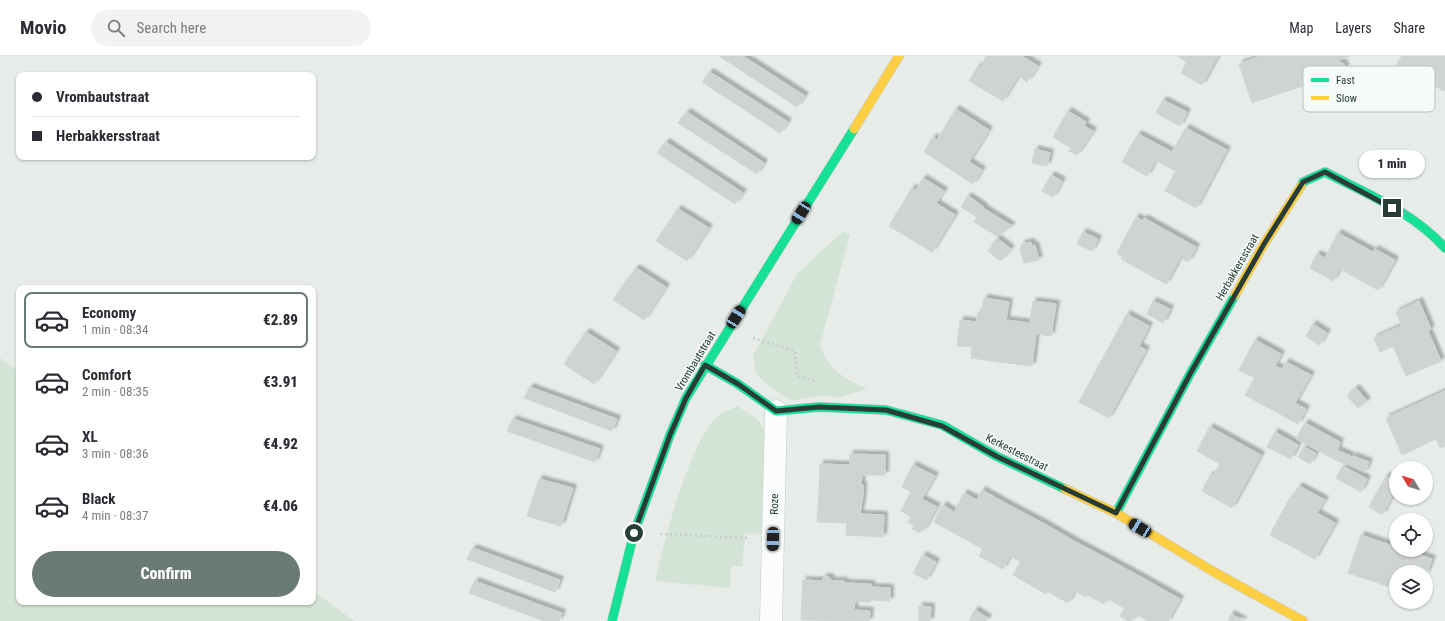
<!DOCTYPE html>
<html lang="en">
<head>
<meta charset="utf-8">
<style>
  :root { --surface:#fff; --page:#f2f2f3; --text:#2b2b33; --muted:#7c7c81; --line:#e1e1e2; --accent:#6a7a74 }
  body { margin:0; font-family:"Roboto Condensed",sans-serif; background:var(--page); color:var(--text); height:100vh; display:flex; flex-direction:column; font-size:15px; white-space:nowrap }
  * { box-sizing:border-box; margin:0 }
  p { font-size:13px; color:var(--muted) }
  .icon { flex:none; width:22px; height:22px; fill:none; stroke:currentColor; stroke-width:2; stroke-linecap:round; stroke-linejoin:round }
  .map { position:relative; flex:1; overflow:hidden }
  .details { position:absolute; left:16px; top:229px; width:300px; height:320px; display:flex; flex-direction:column; background:var(--surface); border-radius:8px; box-shadow:0 1px 3px #0004 }
  .details>* { flex:none }
  .banner { position:absolute; left:16px; top:16px; width:300px; height:88px; border-radius:8px; box-shadow:0 1px 3px #0004; display:grid; align-content:center; height:88px; padding:0 16px; background:var(--surface) }
  .needle { width:26px; rotate:308deg }
  .buttons { position:absolute; left:1389px; top:405px; display:grid; gap:8px }
  .buttons a { display:grid; place-items:center; width:44px; height:44px; border-radius:50%; background:var(--surface); box-shadow:0 1px 3px #0004; font-size:20px }
  .end { position:absolute; width:18px; height:18px; margin:-9px; border:5px solid #273d35; background:#fff; box-shadow:0 0 0 2px #fff }
  .from { border-radius:50% }
  .bubble { position:absolute; height:28px; border-radius:14px; background:var(--surface); box-shadow:0 1px 3px #0004; font-size:13px; font-weight:800; line-height:28px; text-align:center }
  .car { position:absolute; width:12px; height:24px; margin:-12px -6px; border-radius:5px; box-shadow:0 0 3px 1px #0007; background:linear-gradient(#222 24%,#8ab4d8 0 40%,#222 0 76%,#8ab4d8 0 86%,#222 0) }
  .banner b { display:flex; align-items:center; gap:14px; height:38px; font-size:15px }
  .banner b+b { border-top:1px solid var(--line) }
  .banner i { width:10px; height:10px; background:var(--text) }
  ul { padding:7px 0 0; list-style:none }
  li { display:flex; align-items:center; gap:12px; height:56px; margin:0 8px 6px; padding:0 8px; border:2px solid transparent; border-radius:8px }
  li div { flex:1 }
  li b { display:block; font-size:15px }
  li em { font-style:normal; font-weight:800 }
  li.on { border-color:var(--accent) }
  li>.icon { width:36px; height:36px; stroke-width:1.5 }
  .primary-button { display:flex; gap:8px; margin-top:auto; padding:8px 16px }
  .primary-button a { flex:1; height:46px; border-radius:24px; background:var(--accent); color:#fff; font-size:16px; font-weight:800; line-height:46px; text-align:center }
  header { display:flex; align-items:center; gap:24px; box-sizing:border-box; height:56px; padding:0 20px; background:var(--surface); border-bottom:1px solid var(--line) }
  header strong { font-size:19px }
  nav { display:flex; gap:22px; margin-inline-start:auto; font-size:14px }
  .search { width:280px; height:36px; background:var(--page); display:flex; align-items:center; gap:10px; box-sizing:border-box; padding:0 14px; border-radius:22px; color:var(--muted); font-size:15px }
  .map>svg:first-child { display:block }
  .green { fill:#d3e3d6 }
  .building { fill:#cfd3d1; stroke:#d0d5d2; filter:url(#shadow) }
  .lines { fill:none; stroke-linecap:round; stroke-linejoin:round }
  .street-casing { stroke:#c4c9c6; stroke-width:23 }
  .fast-casing { stroke:#c5cac7; stroke-width:10 }
  .slow-casing { stroke:#c5cac7; stroke-width:10 }
  .path { stroke:#c7cdca; stroke-width:2.5; stroke-dasharray:2 3; stroke-linecap:butt }
  .street { stroke:#fbfcfc; stroke-width:22 }
  .fast { stroke:#16e098; stroke-width:9 }
  .slow { stroke:#ffcf43; stroke-width:9 }
  .route { stroke:#273d35; stroke-width:5 }
  .labels { text-anchor:middle; stroke-width:3; stroke-linejoin:round; paint-order:stroke }
  .street-label { font-size:11px; fill:#273d35; stroke:#f6faf8 }
  .key { fill:#f6faf8; stroke:#b8c1be; stroke-width:1 }
  .key-label { font-size:11px; fill:#273d35 }
</style>
</head>
<body>
<header>
<strong>Movio</strong>
<div class="search"><svg class="icon" aria-label="search" viewBox="0 0 24 24"><circle cx="10" cy="10" r="6"/><path d="M15 15l6 6"/></svg>Search here</div>
<nav><a>Map</a><a>Layers</a><a>Share</a></nav>
</header>
<div class="map">
<svg width="1445" height="565" viewBox="0 0 1445 565">
  <defs>
    <filter id="shadow"><feDropShadow dx="3.5" dy="-3.5" stdDeviation="1" flood-color="#0004"/></filter>
  </defs>
  <rect width="100%" height="100%" fill="#e7ece9"/>
  <!-- green -->
  <g class="green">
    <path d="M 843,175 L 850,179 L 820,289 C 829,315 843,321 867,333 L 840,341 L 818,340 L 792,345 L 770,331 L 756,318 L 753,300 L 797,218 Z"/>
    <polygon points="0,302 19,316 19,546 313,546 313,535 354,565 0,565"/>
    <path d="M 737,350 L 757,363 L 766,375 L 763,478 L 745,477 L 742,510 L 731,510 L 730,532 L 655,525 C 665,484 675,443 691,405 C 698,389 705,371 718,360 C 723,356 731,353 737,350 Z"/>
  </g>
  <!-- building -->
  <g class="building">
    <polygon points="719,0 743,0 805,40 797,51"/>
    <polygon points="987,0 1022,0 1038,10 1027,26 1018,20 1003,45 969,25 978,10 980,12"/>
    <polygon points="1177,0 1218,0 1202,29 1181,17 1187,6"/>
    <polygon points="1257,0 1269,0 1281,37 1252,47 1239,8 1258,1"/>
    <polygon points="1269,0 1307,0 1315,26 1281,37"/>
    <polygon points="1307,0 1350,0 1339,4 1339,6 1343,7 1345,10 1345,13 1342,16 1336,18 1335,15 1331,16 1332,21 1326,22 1324,16 1315,19 1318,26 1315,26"/>
    <polygon points="1402,0 1445,0 1445,33 1444,35 1431,28 1416,55 1381,37"/>
    <polygon points="710,16 788,66 780,77 702,26"/>
    <polygon points="1163,44 1187,56 1180,70 1156,57"/>
    <polygon points="956,53 989,74 969,106 982,114 973,128 924,96 933,81 937,84"/>
    <polygon points="1068,55 1086,66 1084,70 1093,75 1077,99 1069,95 1071,92 1053,81"/>
    <polygon points="687,56 764,107 757,118 678,67"/>
    <polygon points="1186,72 1227,94 1213,120 1172,96"/>
    <polygon points="1138,78 1163,91 1147,120 1122,106"/>
    <polygon points="666,86 743,137 735,148 657,97"/>
    <polygon points="1163,91 1183,102 1175,115 1155,104"/>
    <polygon points="1035,93 1050,97 1047,110 1032,107"/>
    <polygon points="1183,102 1213,120 1196,152 1165,135"/>
    <polygon points="1051,119 1062,125 1053,141 1042,135"/>
    <polygon points="923,122 944,135 936,147 916,134"/>
    <polygon points="912,132 955,159 932,196 889,170"/>
    <polygon points="968,140 984,151 983,152 1012,170 997,180 974,166 977,161 961,151"/>
    <polygon points="678,153 709,172 687,205 656,185"/>
    <polygon points="1136,161 1143,165 1144,162 1196,191 1188,206 1180,202 1166,228 1121,203 1123,201 1117,197"/>
    <polygon points="1083,176 1098,183 1092,195 1077,188"/>
    <polygon points="1338,177 1373,196 1375,193 1395,204 1378,234 1340,213 1333,225 1310,212 1317,198 1325,202"/>
    <polygon points="997,182 1011,193 1000,205 988,195"/>
    <polygon points="1031,186 1032,190 1035,189 1039,204 1024,207 1020,192 1022,192 1021,188"/>
    <polygon points="636,212 666,231 644,264 613,244"/>
    <polygon points="984,242 1009,246 999,306 971,302 972,291 957,290 960,264 976,266 978,256 982,256"/>
    <polygon points="1033,245 1056,248 1051,280 1036,278 1032,310 999,306 1006,264 1030,267"/>
    <polygon points="1153,245 1170,253 1163,267 1147,258"/>
    <polygon points="1419,245 1425,259 1402,270 1396,256"/>
    <polygon points="1127,258 1149,270 1139,290 1146,294 1109,362 1079,346"/>
    <polygon points="1425,259 1431,273 1428,275 1441,305 1406,320 1393,290 1380,296 1374,282"/>
    <polygon points="1313,268 1327,277 1319,289 1306,280"/>
    <polygon points="586,276 616,295 594,328 564,308"/>
    <polygon points="1255,284 1281,298 1275,310 1282,313 1286,306 1311,319 1295,347 1306,353 1298,368 1245,339 1255,322 1239,314"/>
    <polygon points="530,331 617,363 612,375 524,342"/>
    <polygon points="1356,332 1367,345 1358,352 1347,340"/>
    <polygon points="1445,335 1445,390 1440,392 1436,383 1402,399 1386,362"/>
    <polygon points="513,363 600,393 595,406 507,375"/>
    <polygon points="1305,367 1340,386 1334,403 1296,383"/>
    <polygon points="1210,371 1261,399 1232,452 1202,435 1210,419 1213,420 1220,408 1197,395"/>
    <polygon points="1275,376 1298,389 1291,403 1267,391"/>
    <polygon points="1304,391 1316,397 1310,408 1298,401"/>
    <polygon points="1337,394 1351,400 1347,409 1334,403"/>
    <polygon points="850,398 885,399 885,419 862,419 861,429 863,429 863,439 819,437 820,408 850,409"/>
    <polygon points="1353,400 1369,406 1365,416 1349,409"/>
    <polygon points="913,409 935,420 911,461 901,455 911,436 902,431"/>
    <polygon points="1343,410 1367,423 1361,436 1336,422"/>
    <polygon points="1386,420 1396,426 1396,433 1382,459 1369,451"/>
    <polygon points="539,423 573,432 561,470 527,460"/>
    <polygon points="1299,430 1325,444 1317,457 1335,467 1315,503 1270,479 1290,442 1291,443"/>
    <polygon points="982,434 1007,448 991,477 954,457 964,437 977,444"/>
    <polygon points="819,437 863,439 860,458 884,459 883,481 846,479 847,467 817,466"/>
    <polygon points="922,443 937,451 925,472 923,475 921,474 920,477 912,473 914,470 908,466"/>
    <polygon points="1007,448 1043,467 1021,506 986,487"/>
    <polygon points="943,449 954,456 954,457 991,477 983,493 934,466"/>
    <polygon points="1043,467 1074,485 1046,538 1013,519"/>
    <polygon points="1361,479 1396,491 1396,494 1406,494 1432,503 1426,519 1426,516 1396,516 1396,533 1348,517"/>
    <polygon points="1074,485 1106,502 1086,541 1075,535 1068,547 1047,535"/>
    <polygon points="986,487 1010,500 1003,513 979,500"/>
    <polygon points="473,492 560,524 555,536 467,503"/>
    <polygon points="923,499 936,506 926,524 913,517"/>
    <polygon points="1106,502 1141,521 1124,552 1107,542 1104,548 1087,539"/>
    <polygon points="824,521 829,521 832,525 844,525 844,527 871,528 871,531 890,532 890,545 870,544 870,546 802,544 803,524 822,525"/>
    <polygon points="1141,521 1180,543 1168,565 1148,565 1136,558 1132,565 1128,565 1120,560"/>
    <polygon points="475,525 562,557 559,565 544,565 469,537"/>
    <polygon points="802,544 855,545 854,554 870,555 869,565 801,564"/>
    <polygon points="919,550 931,551 930,565 919,565"/>
    <polygon points="975,554 988,562 986,565 969,565"/>
    <polygon points="1231,558 1244,565 1228,565"/>
  </g>
  <g class="lines">
    <!-- street casing -->
    <g class="street-casing">
      <polyline id="street" points="771,565 776,355"/>
    </g>
    <!-- fast casing -->
    <g class="fast-casing">
      <g id="fast">
        <path d="M 1301,130 L 1303,126 L 1325,116 C 1367,138 1413,156 1445,192"/>
        <polyline points="705,309 738,328 776,355 819,351 886,354 942,369 996,400 1065,433"/>
        <polyline points="1116,457 1190,318 1235,239"/>
        <polyline points="612,565 634,477 670,379 686,342 854,73"/>
      </g>
    </g>
    <!-- slow casing -->
    <g class="slow-casing">
      <g id="slow">
        <polyline points="854,73 899,0"/>
        <polyline points="1235,239 1264,188 1301,130"/>
        <polyline points="1065,433 1116,457 1214,516 1303,565"/>
      </g>
    </g>
    <!-- path -->
    <g class="path">
      <polyline points="753,282 795,295 797,320 817,325"/>
      <polyline points="660,478 749,482"/>
    </g>
    <!-- street -->
    <use href="#street" class="street"/>
    <!-- fast -->
    <use href="#fast" class="fast"/>
    <!-- slow -->
    <use href="#slow" class="slow"/>
  </g>
  <g class="lines">
    <!-- route -->
    <polyline class="route" points="634,477 670,379 686,342 705,309 738,328 776,355 819,351 886,354 942,370 996,400 1116,457 1190,318 1264,188 1303,126 1325,116 1392,152"/>
  </g>
  <g class="labels">
    <!-- street labels -->
    <g class="street-label">
      <text transform="translate(1237 211) rotate(-60)" y="4">Herbakkersstraat</text>
      <text transform="translate(695 305) rotate(-59)" y="4">Vrombautstraat</text>
      <text transform="translate(1017 396) rotate(27)" y="4">Kerkesteestraat</text>
      <text transform="translate(774 448) rotate(-89)" y="4">Roze</text>
    </g>
  </g>
  <!-- legend -->
  <rect x="1303" y="10" width="132" height="46" rx="6" class="key"/>
  <rect x="1311" y="22" width="18" height="4" fill="#16e098"/>
  <rect x="1311" y="40" width="18" height="4" fill="#ffcf43"/>
  <g class="key-label">
    <text x="1336" y="28">Fast</text>
    <text x="1336" y="46">Slow</text>
  </g>
</svg>
<div class="buttons">
<a><svg class="needle" viewBox="-14 -14 28 28"><path d="M0-13l5 13h-10z" fill="#e53935"/><path d="M0 13l5-13h-10z" fill="#7c7c81"/></svg></a>
<a><svg class="icon" aria-label="locate" viewBox="0 0 24 24"><circle cx="12" cy="12" r="6"/><path d="M12 2v4M12 18v4M2 12h4M18 12h4"/></svg></a>
<a><svg class="icon" aria-label="layers" viewBox="0 0 24 24"><path d="M12 4l9 5-9 5-9-5zM3 14l9 5 9-5"/></svg></a>
</div>
<i class="end from" style="left:634px;top:477px"></i>
<i class="end" style="left:1392px;top:152px"></i>
<div class="bubble" style="left:1359px;top:94px;width:66px">1 min</div>
<i class="car" style="left:801px;top:157px;rotate:212deg"></i>
<i class="car" style="left:736px;top:261px;rotate:32deg"></i>
<i class="car" style="left:1140px;top:472px;rotate:301deg"></i>
<i class="car" style="left:773px;top:483px;rotate:181deg"></i>
<div class="banner">
<b><i class="from"></i>Vrombautstraat</b>
<b><i></i>Herbakkersstraat</b>
</div>
<section class="details">
<ul>
<li class="on"><svg class="icon" aria-label="car" viewBox="0 0 24 24"><path d="M5 17H2v-5l4-1 3-4h7l3 4 3 1v5h-3M9 17h6M6 11h13"/><circle cx="7" cy="17" r="2"/><circle cx="17" cy="17" r="2"/></svg><div><b>Economy</b><p>1 min · 08:34</p></div><em>€2.89</em></li>
<li><svg class="icon" aria-label="car" viewBox="0 0 24 24"><path d="M5 17H2v-5l4-1 3-4h7l3 4 3 1v5h-3M9 17h6M6 11h13"/><circle cx="7" cy="17" r="2"/><circle cx="17" cy="17" r="2"/></svg><div><b>Comfort</b><p>2 min · 08:35</p></div><em>€3.91</em></li>
<li><svg class="icon" aria-label="car" viewBox="0 0 24 24"><path d="M5 17H2v-5l4-1 3-4h7l3 4 3 1v5h-3M9 17h6M6 11h13"/><circle cx="7" cy="17" r="2"/><circle cx="17" cy="17" r="2"/></svg><div><b>XL</b><p>3 min · 08:36</p></div><em>€4.92</em></li>
<li><svg class="icon" aria-label="car" viewBox="0 0 24 24"><path d="M5 17H2v-5l4-1 3-4h7l3 4 3 1v5h-3M9 17h6M6 11h13"/><circle cx="7" cy="17" r="2"/><circle cx="17" cy="17" r="2"/></svg><div><b>Black</b><p>4 min · 08:37</p></div><em>€4.06</em></li>
</ul>
<div class="primary-button"><a>Confirm</a></div>
</section>
</div>
</body>
</html>
